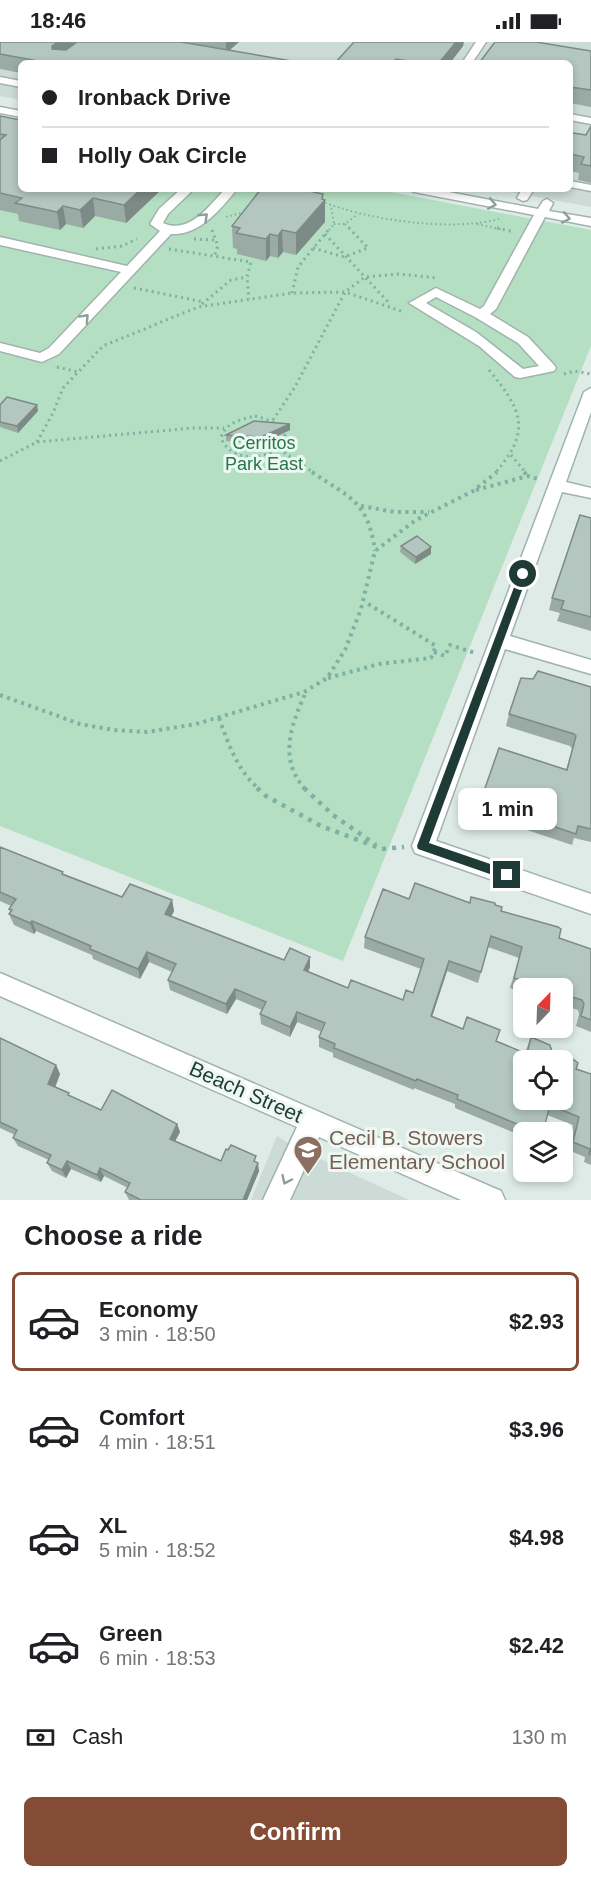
<!DOCTYPE html>
<html lang="en">
<head>
<meta charset="utf-8">
<style>
  :root { --surface:#fff; --page:#f6f6f6; --text:#202124; --muted:#757577; --line:#e0e0e0; --accent:#844b35 }
  body { margin:0; font-family:Arial,sans-serif; background:var(--page); color:var(--text); height:100vh; display:flex; flex-direction:column; font-size:22px; white-space:nowrap }
  * { box-sizing:border-box; margin:0 }
  p { font-size:20px; color:var(--muted) }
  .icon { flex:none; width:33px; height:33px; fill:none; stroke:currentColor; stroke-width:2; stroke-linecap:round; stroke-linejoin:round }
  .map { position:relative; height:1158px; overflow:hidden }
  .side { display:flex; flex-direction:column; background:var(--surface); flex:1 }
  .side>* { flex:none }
  .top-card { position:absolute; left:18px; top:18px; width:555px; height:132px; border-radius:9px; box-shadow:0 3px 9px #0003; display:grid; align-content:center; height:132px; padding:0 24px; background:var(--surface) }
  .needle { width:39px; rotate:23deg }
  .tools { position:absolute; left:513px; top:936px; display:grid; gap:12px }
  .tools a { display:grid; place-items:center; width:60px; height:60px; border-radius:9px; background:var(--surface); box-shadow:0 3px 9px #0003; font-size:30px }
  .end { position:absolute; width:27px; height:27px; margin:-14px; border:8px solid #1e3c35; background:#fff; box-shadow:0 0 0 3px #fff }
  .from { border-radius:50% }
  .bubble { position:absolute; height:42px; border-radius:9px; background:var(--surface); box-shadow:0 3px 9px #0003; font-size:20px; font-weight:700; line-height:42px; text-align:center }
  .top-card b { display:flex; align-items:center; gap:21px; height:57px; font-size:22px }
  .top-card b+b { border-top:2px solid var(--line) }
  .top-card i { width:15px; height:15px; background:var(--text) }
  ul { padding:0; list-style:none }
  li { display:flex; align-items:center; gap:18px; height:99px; margin:0 12px 9px; padding:0 12px; border:3px solid transparent; border-radius:9px }
  li div { flex:1 }
  li b { display:block; font-size:22px }
  li em { font-style:normal; font-weight:700 }
  li.active { border-color:var(--accent) }
  li>.icon { width:54px; height:54px; stroke-width:1.5 }
  h2 { padding:0 24px; font-size:27px; line-height:72px }
  .pay { display:flex; align-items:center; gap:15px; height:66px; padding:0 24px; font-size:22px }
  .pay p { margin-inline-start:auto }
  .action { display:flex; gap:12px; margin-top:auto; padding:12px 24px }
  .action a { flex:1; height:69px; border-radius:9px; background:var(--accent); color:#fff; font-size:24px; font-weight:700; line-height:69px; text-align:center }
  .status { display:flex; justify-content:space-between; align-items:center; height:42px; padding:0 30px; background:var(--surface); direction:ltr }
  .status svg { height:16px; fill:currentColor }
  .map>svg:first-child { display:block }
  .built { fill:#ccdbd5 }
  .green { fill:#b4dfc2 }
  .lines { fill:none; stroke-linecap:round; stroke-linejoin:round }
  .minor-casing { stroke:#a1b3ad; stroke-width:3 }
  .path-far3 { stroke:#7bb2a3; stroke-width:2; stroke-dasharray:1.5 3; stroke-linecap:butt }
  .path-far2 { stroke:#7bb2a3; stroke-width:3; stroke-dasharray:2 4; stroke-linecap:butt }
  .path-far1 { stroke:#7bb2a3; stroke-width:4; stroke-dasharray:3 4.5; stroke-linecap:butt }
  .path { stroke:#7bb2a3; stroke-width:4.5; stroke-dasharray:4 6; stroke-linecap:butt }
  .minor { fill:#fff; fill-rule:evenodd }
  .wall { fill:#9aaaa4 }
  .shaded-wall { fill:#7d8b86 }
  .building { fill:#b3c6bf; stroke:#7d8b86; stroke-width:1.5; fill-rule:evenodd }
  .oneway { stroke:#8e9e9a }
  .route { fill:#1e3c35 }
  .labels { text-anchor:middle; stroke-width:6; stroke-linejoin:round; paint-order:stroke }
  .park-label { font-size:18px; fill:#257648; stroke:#eef8f3 }
  .near-street-label { font-size:21px; fill:#1e3c35; stroke:#eef8f3 }
  .near-education-label { font-size:21px; fill:#785e54; stroke:#eef8f3; text-anchor:start }
</style>
</head>
<body>
<div class="status"><b>18:46</b><svg viewBox="0 0 49 12"><path d="M0 12V9h3v3zM5 12V6h3v6zM10 12V3h3v9zM15 12V0h3v12zM26 1h20v11H26zM47 4h2v5h-2z"/></svg></div>
<div class="map">
<svg width="591" height="1158" viewBox="0 0 591 1158">
  <rect width="100%" height="100%" fill="#deebe6"/>
  <!-- built -->
  <g class="built">
    <polygon points="0,0 591,0 591,165 494,147 570,147 570,21 21,21 21,58 0,54"/>
    <polygon points="277,1094 298,1107 409,1158 251,1158"/>
  </g>
  <!-- green -->
  <polygon class="green" points="21,147 375,147 591,188 591,304 343,919 0,784 0,160"/>
  <g class="lines">
    <!-- minor casing -->
    <g class="minor-casing">
      <g id="minor">
        <polygon points="476,0 486,0 472,21 462,21"/>
        <polygon points="0,35 21,39 21,45 0,41"/>
        <polygon points="0,65 21,69 21,75 0,71"/>
        <polygon points="570,72 591,76 591,82 570,78"/>
        <polygon points="570,139 591,143 591,149 570,145"/>
        <path d="M 181,147 L 194,147 L 168,172 L 163,181 C 189,193 209,164 225,147 L 237,147 C 221,167 199,194 171,192 L 59,312 L 42,320 L 0,309 L 0,301 L 40,311 L 49,306 L 121,230 L 0,203 L 0,195 L 127,224 L 160,189 L 150,182 L 159,167 Z"/>
        <path d="M 408,147 L 433,147 L 538,167 L 543,159 L 547,157 L 553,161 L 549,169 L 591,176 L 591,184 L 545,175 L 496,267 L 490,272 L 528,295 L 554,323 L 556,326 L 554,329 L 520,336 L 515,335 L 479,304 L 409,261 L 436,246 L 480,267 L 484,264 L 534,173 L 414,150 ZM 436,255 L 475,275 L 518,301 L 539,324 L 523,327 L 476,290 L 426,261 Z"/>
        <polygon points="522,147 534,147 527,158 523,159 517,156"/>
        <polygon points="591,346 591,370 566,440 591,446 591,456 562,450 510,594 591,618 591,632 505,607 436,799 591,852 591,872 415,811 412,804 584,350"/>
        <polygon points="0,931 501,1149 505,1158 461,1158 319,1095 290,1158 263,1158 297,1085 0,954"/>
      </g>
    </g>
    <!-- path-far3 -->
    <g class="path-far3">
      <polyline points="248,147 257,149 260,153"/>
      <path d="M 321,159 C 367,178 451,190 499,177"/>
      <polyline points="226,175 245,170"/>
      <polyline points="334,182 345,182 358,172"/>
      <polyline points="345,182 351,188"/>
      <polyline points="477,182 504,188"/>
      <polyline points="329,188 334,182 331,164"/>
    </g>
    <!-- path-far2 -->
    <g class="path-far2">
      <polyline points="497,186 514,190"/>
      <polyline points="212,188 218,204 214,215"/>
      <polyline points="325,192 390,262"/>
      <polyline points="194,197 214,198"/>
      <polyline points="313,206 344,215 368,206 349,186"/>
      <polyline points="96,207 122,204 137,197"/>
      <polyline points="169,207 251,220 247,235 249,257"/>
      <polyline points="134,246 204,260"/>
      <polyline points="292,251 298,225 330,186"/>
      <polyline points="202,262 231,238 247,235"/>
      <polyline points="57,325 78,330"/>
      <path d="M 489,328 C 521,367 533,388 495,431"/>
      <polyline points="564,332 574,329 591,332"/>
      <path d="M 255,374 C 331,393 240,441 221,396 C 224,381 242,377 255,374 Z"/>
      <polyline points="273,378 295,345 345,250 365,235 399,232 438,236"/>
      <polyline points="37,400 53,371 63,346 103,304 198,265 292,251 345,250 404,270"/>
      <polyline points="279,407 314,431"/>
      <polyline points="511,413 526,431"/>
      <polyline points="0,419 37,400 193,386 224,386"/>
    </g>
    <!-- path-far1 -->
    <g class="path-far1">
      <path d="M 312,430 C 350,456 368,459 375,509"/>
      <polyline points="524,430 528,434"/>
      <polyline points="476,448 528,434 541,438"/>
      <polyline points="361,464 395,470 429,470"/>
      <polyline points="434,610 445,614 450,603 475,611"/>
      <polyline points="328,636 379,622 431,616 436,604 365,560"/>
      <polyline points="0,653 80,682 114,688 147,690 196,682 304,650 327,636 345,608 361,567 375,509 416,478 473,449 497,430"/>
      <path d="M 219,676 C 229,703 237,728 259,747"/>
      <path d="M 305,747 C 278,717 291,683 306,650"/>
    </g>
    <!-- path -->
    <g class="path">
      <polyline points="257,746 266,754 321,784 382,807 404,805"/>
      <polyline points="304,746 333,773 376,803"/>
    </g>
    <!-- minor -->
    <use href="#minor" class="minor"/>
  </g>
  <!-- wall -->
  <g class="wall">
    <polygon points="0,0 239,0 230,8 292,21 21,21 21,31 0,27"/>
    <polygon points="463,4 450,21 335,21"/>
    <polygon points="591,9 591,65 570,61 570,21"/>
    <polygon points="0,74 21,147 162,147 126,181 95,174 83,186 66,182 60,188 19,179 18,172 0,168"/>
    <polygon points="591,84 591,141 578,138 579,131 570,129 570,92 586,93"/>
    <polygon points="323,158 325,158 325,180 296,213 283,210 278,216 270,214 266,219 237,212 237,207 233,206 232,184"/>
    <polygon points="0,363 37,363 38,369 18,391 0,385"/>
    <polygon points="290,382 290,388 261,402 226,399 226,393"/>
    <polygon points="591,476 591,589 557,579 560,571 549,568 552,556"/>
    <polygon points="401,504 431,512 415,522 400,510"/>
    <polygon points="591,645 591,800 574,796 572,803 491,776 493,765 481,761 484,749 566,728 572,707 570,704 506,684 509,672"/>
    <polygon points="0,805 64,832 122,855 172,858 174,869 171,875 284,918 310,915 310,925 308,930 348,946 403,958 413,951 421,927 364,906 365,895 409,857 495,863 501,869 559,896 591,907 591,990 576,984 579,972 578,968 562,963 562,946 524,946 524,951 510,946 519,916 488,905 478,941 447,929 432,975 525,1011 531,995 553,1013 576,1027 591,1032 591,1123 584,1120 585,1115 568,1108 573,1083 547,1073 543,1090 524,1090 524,1095 455,1066 455,1062 414,1046 414,1048 333,1015 333,1011 319,1005 319,995 322,990 297,980 290,995 261,982 260,972 262,968 236,957 227,972 170,948 168,938 172,930 149,920 140,937 93,917 92,913 36,889 34,892 14,883 9,872 10,870 9,867 11,864 0,859"/>
    <polygon points="0,996 56,1023 60,1032 55,1045 71,1055 101,1068 177,1082 180,1090 175,1099 221,1119 257,1120 259,1129 247,1158 129,1158 125,1150 128,1146 104,1134 101,1140 71,1127 66,1136 52,1129 47,1121 49,1118 18,1104 13,1096 15,1093 0,1086"/>
  </g>
  <!-- shaded-wall -->
  <g class="shaded-wall">
    <polygon points="58,0 81,0 54,21 52,4"/>
    <polygon points="226,0 239,0 226,11"/>
    <polygon points="456,0 464,0 463,4 450,21 439,21"/>
    <polygon points="141,147 162,147 126,181 124,163"/>
    <polygon points="323,152 323,160 325,158 325,180 296,213 296,191"/>
    <polygon points="93,156 95,174 83,186 80,168"/>
    <polygon points="63,164 66,182 60,188 57,170"/>
    <polygon points="282,188 283,210 278,216 278,194"/>
    <polygon points="270,192 270,214 266,219 266,197"/>
    <polygon points="37,363 38,369 18,391 17,384"/>
    <polygon points="290,382 290,388 261,402 261,395"/>
    <polygon points="431,505 431,512 415,522 416,515"/>
    <polygon points="172,858 174,869 167,883 165,872"/>
    <polygon points="32,879 36,889 34,892 30,881"/>
    <polygon points="147,910 149,920 140,937 138,927"/>
    <polygon points="310,915 310,925 304,939 304,928"/>
    <polygon points="449,919 447,929 429,984 431,974"/>
    <polygon points="235,947 236,957 227,972 226,962"/>
    <polygon points="297,970 297,980 290,995 290,985"/>
    <polygon points="56,1023 60,1032 53,1051 48,1042"/>
    <polygon points="177,1082 180,1090 172,1105 170,1097"/>
    <polygon points="67,1119 71,1127 66,1136 62,1128"/>
    <polygon points="258,1121 259,1129 247,1158 243,1158"/>
    <polygon points="100,1126 104,1134 101,1140 97,1133"/>
  </g>
  <!-- building -->
  <g class="building">
    <polygon points="0,0 58,0 52,4 52,7 66,8 77,0 181,0 292,19 291,21 49,21 0,12"/>
    <polygon points="354,0 456,0 439,21 422,21 396,17 393,21 335,21"/>
    <polygon points="495,0 536,0 591,9 591,48 570,45 570,21 479,21"/>
    <polygon points="0,74 21,78 21,147 141,147 124,163 93,156 80,168 63,164 57,170 15,161 22,156 0,151 0,98 6,93 0,92"/>
    <polygon points="591,84 591,124 581,122 584,115 570,112 570,92 573,91 586,93"/>
    <polygon points="261,147 300,147 323,152 322,157 325,158 296,191 282,188 278,194 270,192 266,197 236,191 240,186 232,184"/>
    <polygon points="7,355 37,363 17,384 0,380 0,363"/>
    <polygon points="254,379 290,382 261,395 226,393"/>
    <polygon points="580,473 591,476 591,575 561,567 564,559 552,556"/>
    <polygon points="417,494 431,505 416,515 401,504"/>
    <polygon points="538,629 591,645 591,787 578,784 576,792 494,764 496,753 484,749 499,706 567,728 576,694 574,692 509,672 521,636 533,637"/>
    <path d="M 0,805 L 63,830 L 62,832 L 122,855 L 130,842 L 172,858 L 165,872 L 284,918 L 290,906 L 310,915 L 304,928 L 348,946 L 351,938 L 403,958 L 406,948 L 413,951 L 424,917 L 365,895 L 383,847 L 409,857 L 415,841 L 470,861 L 471,855 L 495,861 L 495,863 L 502,865 L 501,869 L 558,885 L 561,887 L 559,896 L 591,907 L 591,978 L 581,974 L 584,962 L 582,958 L 562,952 L 562,946 L 546,946 L 514,936 L 522,905 L 491,894 L 481,930 L 449,919 L 431,974 L 463,987 L 467,975 L 500,988 L 496,999 L 527,1012 L 531,995 L 550,1003 L 553,1013 L 570,1015 L 578,1021 L 576,1027 L 591,1032 L 591,1113 L 589,1112 L 590,1107 L 573,1100 L 579,1075 L 550,1063 L 543,1090 L 536,1090 L 457,1057 L 458,1053 L 417,1037 L 416,1039 L 334,1006 L 335,1002 L 319,995 L 325,981 L 297,970 L 290,985 L 260,972 L 266,960 L 235,947 L 226,962 L 168,938 L 176,922 L 147,910 L 138,927 L 90,907 L 91,904 L 32,879 L 30,881 L 9,872 L 12,868 L 9,867 L 16,857 L 0,850 ZM 524,1018 L 562,1018 L 562,1058 L 524,1058 Z"/>
    <polygon points="0,996 56,1023 48,1042 69,1051 68,1053 101,1068 112,1048 177,1082 170,1097 221,1119 226,1107 228,1108 231,1103 256,1114 254,1119 258,1121 243,1158 141,1158 125,1150 130,1141 100,1126 97,1133 67,1119 62,1128 47,1121 51,1113 13,1096 17,1088 0,1080"/>
  </g>
  <!-- one-way arrows -->
  <defs><path id="oneway-chevron" d="M-2-3.5L2.5 0L-2 3.5" fill="none" stroke-width="1.6" stroke-linecap="round" stroke-linejoin="round" transform="scale(1.5)"/></defs>
  <g class="oneway">
    <use href="#oneway-chevron" transform="translate(492 162) rotate(11)"/>
    <use href="#oneway-chevron" transform="translate(204 175) rotate(-44)"/>
    <use href="#oneway-chevron" transform="translate(566 176) rotate(11)"/>
    <use href="#oneway-chevron" transform="translate(85 276) rotate(-47)"/>
    <use href="#oneway-chevron" transform="translate(286 1138) rotate(115)"/>
  </g>
  <!-- route -->
  <polygon class="route" points="523,528 528,532 429,801 511,829 513,833 507,838 418,807 417,804 519,532"/>
  <!-- icons -->
  <defs>
    <g id="school-pin" transform="scale(1.5)"><path d="M0 17L-7.5 6A9.5 9.5 0 1 1 7.5 6Z" fill="#8d6e63" stroke="#eef8f3"/><path d="M0-5L7-2L0 1L-7-2ZM-4 1L0 2.5L4 1V4Q0 6-4 4Z" fill="#fff"/></g>
  </defs>
  <g fill-rule="evenodd">
    <use href="#school-pin" x="308" y="1108"/>
  </g>
  <g class="labels">
    <!-- park labels -->
    <g class="park-label">
      <text x="264" y="407">Cerritos<tspan x="264" dy="21">Park East</tspan></text>
    </g>
    <!-- near-street labels -->
    <g class="near-street-label">
      <text transform="translate(246 1050) rotate(24)" y="7">Beach Street</text>
    </g>
    <!-- near-education labels -->
    <g class="near-education-label">
      <text x="329" y="1103">Cecil B. Stowers<tspan x="329" dy="24">Elementary School</tspan></text>
    </g>
  </g>
</svg>
<div class="tools">
<a><svg class="needle" viewBox="-14 -14 28 28"><path d="M0-13l5 13h-10z" fill="#e53935"/><path d="M0 13l5-13h-10z" fill="#757577"/></svg></a>
<a><svg class="icon" aria-label="locate" viewBox="0 0 24 24"><circle cx="12" cy="12" r="6"/><path d="M12 2v4M12 18v4M2 12h4M18 12h4"/></svg></a>
<a><svg class="icon" aria-label="layers" viewBox="0 0 24 24"><path d="M12 4l9 5-9 5-9-5zM3 14l9 5 9-5"/></svg></a>
</div>
<i class="end from" style="left:523px;top:532px"></i>
<i class="end" style="left:507px;top:833px"></i>
<div class="bubble" style="left:458px;top:746px;width:99px">1 min</div>
<div class="top-card">
<b><i class="from"></i>Ironback Drive</b>
<b><i></i>Holly Oak Circle</b>
</div>
</div>
<section class="side">
<h2>Choose a ride</h2>
<ul>
<li class="active"><svg class="icon" aria-label="car" viewBox="0 0 24 24"><path d="M5 17H2v-5l4-1 3-4h7l3 4 3 1v5h-3M9 17h6M6 11h13"/><circle cx="7" cy="17" r="2"/><circle cx="17" cy="17" r="2"/></svg><div><b>Economy</b><p>3 min · 18:50</p></div><em>$2.93</em></li>
<li><svg class="icon" aria-label="car" viewBox="0 0 24 24"><path d="M5 17H2v-5l4-1 3-4h7l3 4 3 1v5h-3M9 17h6M6 11h13"/><circle cx="7" cy="17" r="2"/><circle cx="17" cy="17" r="2"/></svg><div><b>Comfort</b><p>4 min · 18:51</p></div><em>$3.96</em></li>
<li><svg class="icon" aria-label="car" viewBox="0 0 24 24"><path d="M5 17H2v-5l4-1 3-4h7l3 4 3 1v5h-3M9 17h6M6 11h13"/><circle cx="7" cy="17" r="2"/><circle cx="17" cy="17" r="2"/></svg><div><b>XL</b><p>5 min · 18:52</p></div><em>$4.98</em></li>
<li><svg class="icon" aria-label="car" viewBox="0 0 24 24"><path d="M5 17H2v-5l4-1 3-4h7l3 4 3 1v5h-3M9 17h6M6 11h13"/><circle cx="7" cy="17" r="2"/><circle cx="17" cy="17" r="2"/></svg><div><b>Green</b><p>6 min · 18:53</p></div><em>$2.42</em></li>
</ul>
<div class="pay"><svg class="icon" aria-label="cash" viewBox="0 0 24 24"><path d="M3 7h18v10H3z"/><circle cx="12" cy="12" r="2"/></svg>Cash<p>130 m</p></div>
<div class="action"><a>Confirm</a></div>
</section>
</body>
</html>
